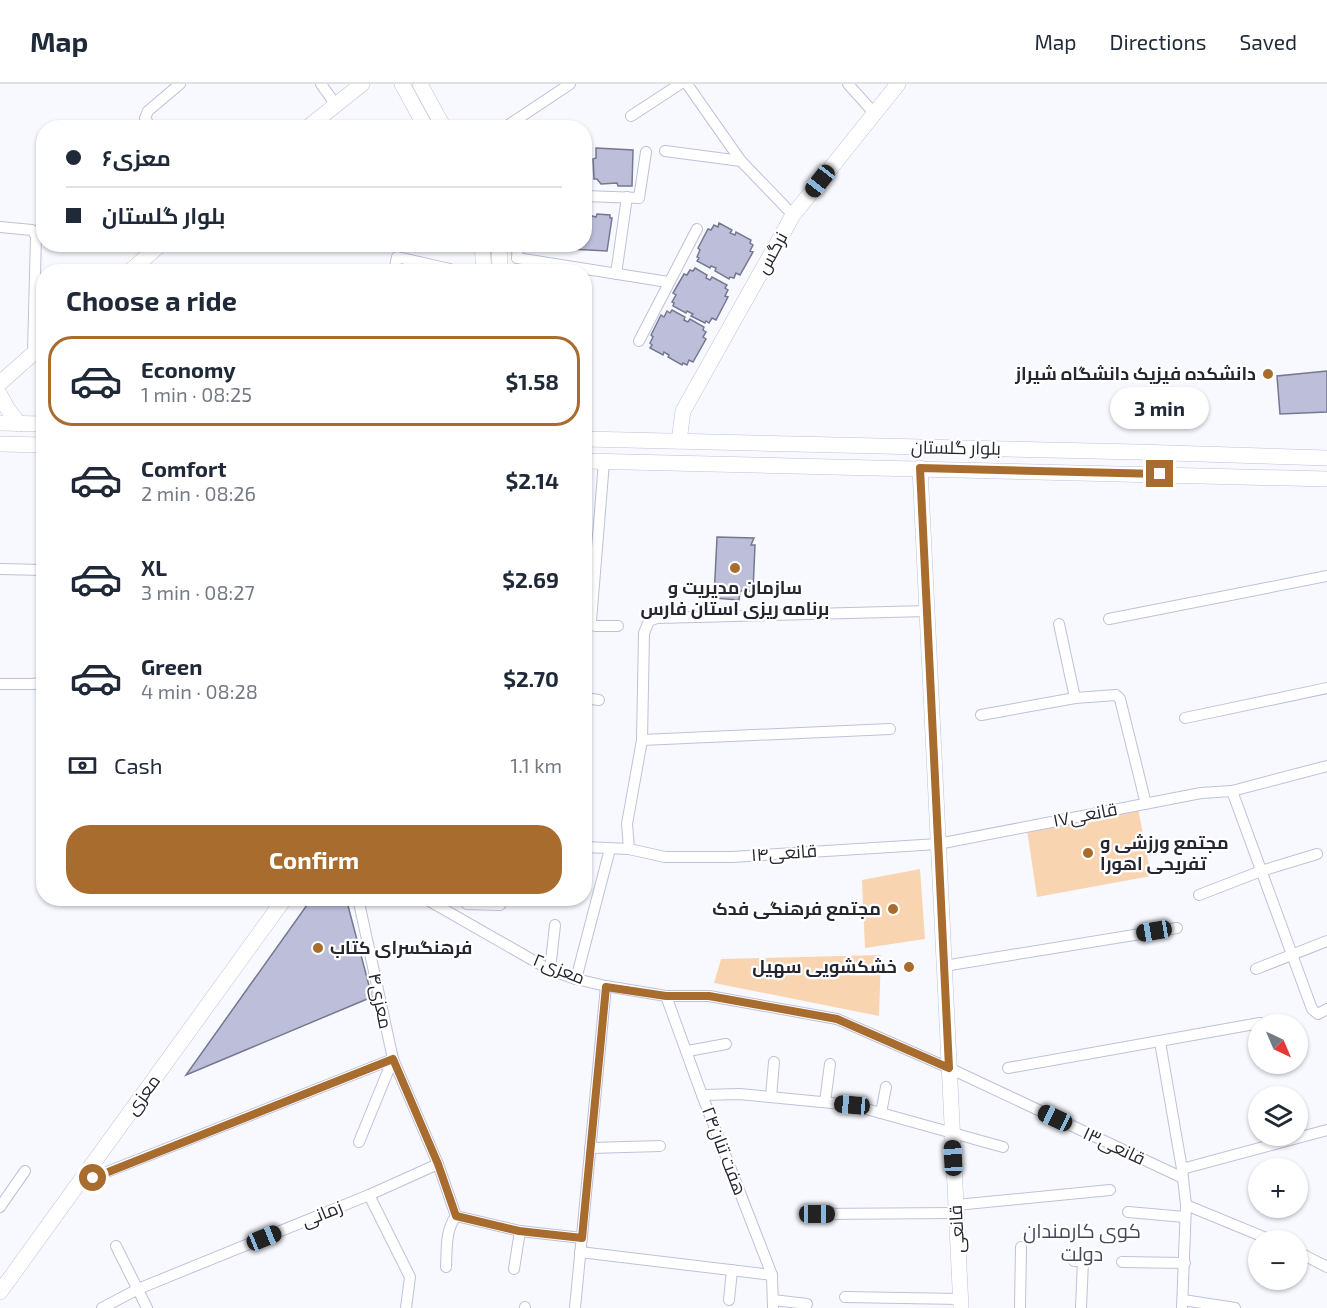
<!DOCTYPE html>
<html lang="en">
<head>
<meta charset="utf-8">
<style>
  :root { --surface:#fff; --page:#f2f2f3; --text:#1f2937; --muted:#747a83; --line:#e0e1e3; --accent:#a86d2e }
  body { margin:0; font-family:"Exo 2",Cairo,sans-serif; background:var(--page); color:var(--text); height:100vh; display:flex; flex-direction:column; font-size:22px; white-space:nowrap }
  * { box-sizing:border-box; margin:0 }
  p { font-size:20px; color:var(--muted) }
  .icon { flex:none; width:33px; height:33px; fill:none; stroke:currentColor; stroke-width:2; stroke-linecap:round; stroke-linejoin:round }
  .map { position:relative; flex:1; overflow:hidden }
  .details { position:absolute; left:36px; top:180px; width:556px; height:642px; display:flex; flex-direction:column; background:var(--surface); border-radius:24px; box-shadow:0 2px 4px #0004 }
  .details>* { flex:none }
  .hud { position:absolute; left:36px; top:36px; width:556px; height:132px; border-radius:24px; box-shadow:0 2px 4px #0004; display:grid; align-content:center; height:132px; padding:0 30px; background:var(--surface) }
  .needle { width:39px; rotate:136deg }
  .controls { position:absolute; left:1248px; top:930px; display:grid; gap:12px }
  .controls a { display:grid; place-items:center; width:60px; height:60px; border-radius:50%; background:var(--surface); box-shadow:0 2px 4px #0004; font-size:30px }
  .end { position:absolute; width:27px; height:27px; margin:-14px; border:8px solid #a86d2e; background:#fff; box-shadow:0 0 0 3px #fff }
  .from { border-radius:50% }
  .bubble { position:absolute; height:42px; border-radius:21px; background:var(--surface); box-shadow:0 2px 4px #0004; font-size:20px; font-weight:700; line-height:42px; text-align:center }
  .car { position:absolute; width:18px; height:36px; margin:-18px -9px; border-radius:8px; box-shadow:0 0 4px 2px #0007; background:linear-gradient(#222 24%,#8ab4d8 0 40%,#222 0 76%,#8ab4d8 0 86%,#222 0) }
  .hud b { display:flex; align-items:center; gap:21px; height:57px; font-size:22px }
  .hud b+b { border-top:2px solid var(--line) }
  .hud i { width:15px; height:15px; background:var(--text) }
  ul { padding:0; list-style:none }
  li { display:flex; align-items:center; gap:18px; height:90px; margin:0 12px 9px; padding:0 18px; border:3px solid transparent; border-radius:24px }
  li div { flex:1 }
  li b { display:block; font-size:22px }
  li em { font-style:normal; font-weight:700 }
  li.current { border-color:var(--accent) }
  li>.icon { width:54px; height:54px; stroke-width:1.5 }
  h2 { padding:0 30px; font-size:27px; line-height:72px }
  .pay { display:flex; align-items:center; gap:15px; height:66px; padding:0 30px; font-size:22px }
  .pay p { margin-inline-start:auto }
  .button { display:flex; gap:12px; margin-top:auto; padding:12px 30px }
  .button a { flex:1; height:69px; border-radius:24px; background:var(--accent); color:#fff; font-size:24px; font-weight:700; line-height:69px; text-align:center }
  header { display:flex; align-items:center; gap:36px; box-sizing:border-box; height:84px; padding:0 30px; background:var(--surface); border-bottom:2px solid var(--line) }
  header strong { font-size:28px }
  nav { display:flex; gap:33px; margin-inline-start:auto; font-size:21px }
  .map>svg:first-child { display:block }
  .green { fill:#f9d4b1 }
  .building { fill:#bdbfda; stroke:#757890; stroke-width:1.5 }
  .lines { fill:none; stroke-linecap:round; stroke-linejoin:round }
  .street-casing { stroke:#bec1db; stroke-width:12 }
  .secondary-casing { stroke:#bec1db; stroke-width:16 }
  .street { stroke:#fff; stroke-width:10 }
  .secondary { stroke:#fff; stroke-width:15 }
  .route { stroke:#a86d2e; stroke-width:8 }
  .poi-dot { fill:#a86d2e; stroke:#fff; stroke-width:2 }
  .labels { text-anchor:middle; stroke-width:4.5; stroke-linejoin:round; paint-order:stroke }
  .street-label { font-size:18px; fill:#252630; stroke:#fff }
  .poi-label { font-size:18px; font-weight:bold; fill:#252630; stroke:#fff; text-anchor:end }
  .neighbourhood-label { font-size:20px; fill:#46485e; stroke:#fff }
</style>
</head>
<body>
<header>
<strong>Map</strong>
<nav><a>Map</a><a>Directions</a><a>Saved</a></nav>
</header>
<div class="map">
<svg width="1327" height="1224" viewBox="0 0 1327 1224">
  <rect width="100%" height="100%" fill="#f8f9fe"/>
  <!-- green -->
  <g class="green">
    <polygon points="1138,724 1151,792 1037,813 1027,746"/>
    <polygon points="920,785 925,855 865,864 862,796"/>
    <polygon points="881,871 879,932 714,899 721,875"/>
  </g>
  <!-- building -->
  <g class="building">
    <polygon points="596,64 633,66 632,102 618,102 617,99 601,100 597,95 594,95 593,75 596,74"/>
    <polygon points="585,130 596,133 597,130 610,131 610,134 612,134 607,167 570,165 571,160 585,160"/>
    <polygon points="719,139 732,146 730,149 735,151 736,148 751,156 750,159 753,161 750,167 753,168 740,191 736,189 734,194 730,193 729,195 715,187 716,184 711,182 710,184 697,177 699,174 697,173 700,166 698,164 708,145 711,146 714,141 718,143"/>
    <polygon points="695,184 707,191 706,194 710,196 712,193 727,201 725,204 728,206 725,212 728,213 716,236 712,234 709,239 706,237 705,239 691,232 693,230 687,227 686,229 673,222 674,219 672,218 676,211 673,209 684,190 687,191 690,186 693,187"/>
    <polygon points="672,226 685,233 684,236 688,238 690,235 704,243 703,246 706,248 703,253 706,255 693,278 689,276 687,281 683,279 682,281 668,273 669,271 664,268 663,271 650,264 652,261 650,259 653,253 651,251 661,231 664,233 667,227 670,229"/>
    <polygon points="1327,287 1327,328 1280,330 1277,292"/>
    <polygon points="717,453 754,454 751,461 755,461 753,507 740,507 739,516 714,514"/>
    <polygon points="312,814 346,814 372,913 186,991"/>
  </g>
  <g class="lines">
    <!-- street casing -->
    <g class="street-casing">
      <g id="street">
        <polyline points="321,0 336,21"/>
        <polyline points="687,0 741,77 793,131"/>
        <polyline points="848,0 874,29"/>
        <polyline points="631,32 680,0"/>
        <polyline points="151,44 145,34 148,27 180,0"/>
        <polyline points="504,44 570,0"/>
        <polyline points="665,67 741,77"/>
        <polyline points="585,112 639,114 646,68"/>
        <polyline points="0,143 32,146 36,152 33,269"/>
        <polyline points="518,160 517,174 668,198"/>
        <polyline points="394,188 397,173 450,185"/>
        <polyline points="616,190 627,113"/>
        <polyline points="639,257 697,145"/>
        <polyline points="604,378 591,537 591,540 595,542 618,542"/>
        <polyline points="0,485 44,486"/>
        <polyline points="1109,535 1327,492"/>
        <polyline points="1059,540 1075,614"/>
        <polyline points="0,600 33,600 44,598"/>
        <polyline points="585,614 599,616"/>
        <polyline points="981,631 1075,614 1116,611 1120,615 1146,720"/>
        <polyline points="1185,634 1327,604"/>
        <polyline points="642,656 890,645"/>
        <polyline points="1232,707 1312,925 1318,930 1327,925"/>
        <polyline points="585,763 629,765 665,773 732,773 938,760 1201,709 1232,707 1327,682"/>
        <polyline points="629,765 627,740 642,656 644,549 649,537 657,534 927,527"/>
        <polyline points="1199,811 1261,787 1317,770"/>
        <polyline points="358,814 393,975 438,1080 456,1132 520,1147 582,1154"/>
        <polyline points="424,814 550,886 576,895 606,902 666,912 709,912 837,935 949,984 1183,1094"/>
        <polyline points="467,820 500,821"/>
        <polyline points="944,882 1177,844"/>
        <polyline points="1256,885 1327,857"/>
        <polyline points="550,886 555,841"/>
        <polyline points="576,895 610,765"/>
        <polyline points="666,912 702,1011 772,1191 773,1224"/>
        <polyline points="1160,958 1182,1085 1186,1121 1182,1224"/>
        <polyline points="688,967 726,960"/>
        <polyline points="1008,984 1260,939"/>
        <polyline points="702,1011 740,1010 852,1021 1003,1063"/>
        <polyline points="771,1013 774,978"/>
        <polyline points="825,1018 830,980"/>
        <polyline points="881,1029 886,1003"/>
        <polyline points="359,1058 393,975"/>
        <polyline points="590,1064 660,1062"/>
        <polyline points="1182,1085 1327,1046"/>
        <polyline points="79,1099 393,975"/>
        <polyline points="369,1111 410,1193 406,1224"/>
        <polyline points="956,1121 1110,1106"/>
        <polyline points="1186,1121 1271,1156"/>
        <polyline points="0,1123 25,1087"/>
        <polyline points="1128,1128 1185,1133"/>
        <polyline points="817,1130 956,1129"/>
        <polyline points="116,1162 147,1224"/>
        <polyline points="580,1168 772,1191"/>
        <polyline points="1298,1168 1327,1183"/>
        <polyline points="1074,1177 1083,1177 1081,1224"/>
        <polyline points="1122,1178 1185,1179"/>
        <path d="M 446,1183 C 447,1165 445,1147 456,1132"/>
        <polyline points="514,1185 520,1147"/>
        <polyline points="845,1213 960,1215"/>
        <polyline points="729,1216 732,1186"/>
        <polyline points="773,1216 807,1220"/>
        <polyline points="1183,1216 1235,1224"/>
        <polyline points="102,1224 138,1205 369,1111 438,1080"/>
        <polyline points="525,1224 525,1223"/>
        <polyline points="575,1224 606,902"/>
        <polyline points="1020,1224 1021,1163"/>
      </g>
    </g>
    <!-- secondary casing -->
    <g class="secondary-casing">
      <g id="secondary">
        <polyline points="402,0 426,44"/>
        <polyline points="420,0 444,44"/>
        <polyline points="307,44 362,0"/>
        <polyline points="482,160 484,188"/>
        <polyline points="499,160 500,188"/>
        <polyline points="129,188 161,160"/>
        <polyline points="0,299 44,260"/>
        <polyline points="0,311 7,324 19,340"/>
        <polyline points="0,339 44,340"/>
        <polyline points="585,355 1137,368 1327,374"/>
        <polyline points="679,357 683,327 793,131 898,0"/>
        <polyline points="0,360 44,361"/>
        <polyline points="585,377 1327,395"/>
        <polyline points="920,384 961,1224"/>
        <polyline points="0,1208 285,814"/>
      </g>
    </g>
    <!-- street -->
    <use href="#street" class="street"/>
    <!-- secondary -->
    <use href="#secondary" class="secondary"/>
  </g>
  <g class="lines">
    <!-- route -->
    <polyline class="route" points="93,1094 393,975 438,1080 456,1132 519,1147 582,1154 606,903 666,912 709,912 837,935 949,984 920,384 1160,390"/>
  </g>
  <!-- markers -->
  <g class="poi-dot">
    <circle cx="1268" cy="290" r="6"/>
    <circle cx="735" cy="484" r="6"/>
    <circle cx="1088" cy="769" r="6"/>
    <circle cx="893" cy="825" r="6"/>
    <circle cx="318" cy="864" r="6"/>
    <circle cx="909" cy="883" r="6"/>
  </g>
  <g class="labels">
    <!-- street labels -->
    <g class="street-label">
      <text transform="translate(772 169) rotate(-61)" y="6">نرگس</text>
      <text transform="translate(956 364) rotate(1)" y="6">بلوار گلستان</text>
      <text transform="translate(1085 731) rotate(-11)" y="6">۱۷قانعی</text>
      <text transform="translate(784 769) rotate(-4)" y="6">۱۴قانعی</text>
      <text transform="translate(559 885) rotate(22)" y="6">۲معزی</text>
      <text transform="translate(380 917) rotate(78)" y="6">۴معزی</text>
      <text transform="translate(143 1011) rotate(-54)" y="6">معزی</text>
      <text transform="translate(1114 1062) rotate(25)" y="6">۱۳قانعی</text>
      <text transform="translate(724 1067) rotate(69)" y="6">هفت تنان۲۴</text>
      <text transform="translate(322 1130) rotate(-22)" y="6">زمانی</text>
      <text transform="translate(957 1145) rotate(-93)" y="6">قانعی</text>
    </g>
    <!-- poi labels -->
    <g class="poi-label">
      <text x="1256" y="296">دانشکده فیزیک دانشگاه شیراز</text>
      <text x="735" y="510" text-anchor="middle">سازمان مدیریت و<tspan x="735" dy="21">برنامه ریزی استان فارس</tspan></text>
      <text x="1100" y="765" text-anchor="start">مجتمع ورزشی و<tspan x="1100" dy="21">تفریحی اهورا</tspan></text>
      <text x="881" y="831">مجتمع فرهنگی فدک</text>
      <text x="330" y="870" text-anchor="start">فرهنگسرای کتاب</text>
      <text x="897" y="889">خشکشویی سهیل</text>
    </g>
    <!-- neighbourhood labels -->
    <g class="neighbourhood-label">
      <text x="1082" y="1154">کوی کارمندان<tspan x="1082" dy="23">دولت</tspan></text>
    </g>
  </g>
</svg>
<div class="controls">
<a><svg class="needle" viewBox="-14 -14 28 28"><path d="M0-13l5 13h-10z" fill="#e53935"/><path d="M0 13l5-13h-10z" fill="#747a83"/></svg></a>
<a><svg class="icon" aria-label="layers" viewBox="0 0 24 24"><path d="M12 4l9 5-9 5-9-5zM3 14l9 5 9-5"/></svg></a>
<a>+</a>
<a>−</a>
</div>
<i class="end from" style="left:93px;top:1094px"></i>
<i class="end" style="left:1160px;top:390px"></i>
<div class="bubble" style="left:1110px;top:303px;width:99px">3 min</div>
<i class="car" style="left:820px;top:97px;rotate:218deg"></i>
<i class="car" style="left:1154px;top:847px;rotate:260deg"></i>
<i class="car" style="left:852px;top:1021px;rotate:275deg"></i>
<i class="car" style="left:1055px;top:1034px;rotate:295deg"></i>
<i class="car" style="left:953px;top:1074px;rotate:357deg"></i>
<i class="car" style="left:817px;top:1130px;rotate:90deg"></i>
<i class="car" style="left:264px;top:1154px;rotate:68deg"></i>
<div class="hud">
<b><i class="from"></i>۶معزی</b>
<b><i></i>بلوار گلستان</b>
</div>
<section class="details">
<h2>Choose a ride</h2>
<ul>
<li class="current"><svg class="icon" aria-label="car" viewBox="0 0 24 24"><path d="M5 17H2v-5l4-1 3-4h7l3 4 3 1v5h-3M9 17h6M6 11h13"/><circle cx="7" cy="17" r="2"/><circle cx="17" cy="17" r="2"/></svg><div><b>Economy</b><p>1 min · 08:25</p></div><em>$1.58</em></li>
<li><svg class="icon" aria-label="car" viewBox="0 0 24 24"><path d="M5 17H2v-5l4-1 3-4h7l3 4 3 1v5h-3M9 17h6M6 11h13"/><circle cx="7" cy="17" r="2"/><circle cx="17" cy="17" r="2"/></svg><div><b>Comfort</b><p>2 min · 08:26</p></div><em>$2.14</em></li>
<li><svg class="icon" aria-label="car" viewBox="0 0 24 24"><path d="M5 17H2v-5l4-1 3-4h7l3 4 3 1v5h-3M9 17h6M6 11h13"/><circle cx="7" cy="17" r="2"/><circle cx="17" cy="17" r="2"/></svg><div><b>XL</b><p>3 min · 08:27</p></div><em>$2.69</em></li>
<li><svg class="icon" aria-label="car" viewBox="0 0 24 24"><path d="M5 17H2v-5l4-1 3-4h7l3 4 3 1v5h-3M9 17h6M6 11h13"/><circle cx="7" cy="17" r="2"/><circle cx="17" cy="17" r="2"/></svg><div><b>Green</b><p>4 min · 08:28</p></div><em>$2.70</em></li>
</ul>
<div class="pay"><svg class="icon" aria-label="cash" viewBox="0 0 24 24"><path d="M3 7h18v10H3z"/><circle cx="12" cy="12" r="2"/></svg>Cash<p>1.1 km</p></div>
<div class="button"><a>Confirm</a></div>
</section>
</div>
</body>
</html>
